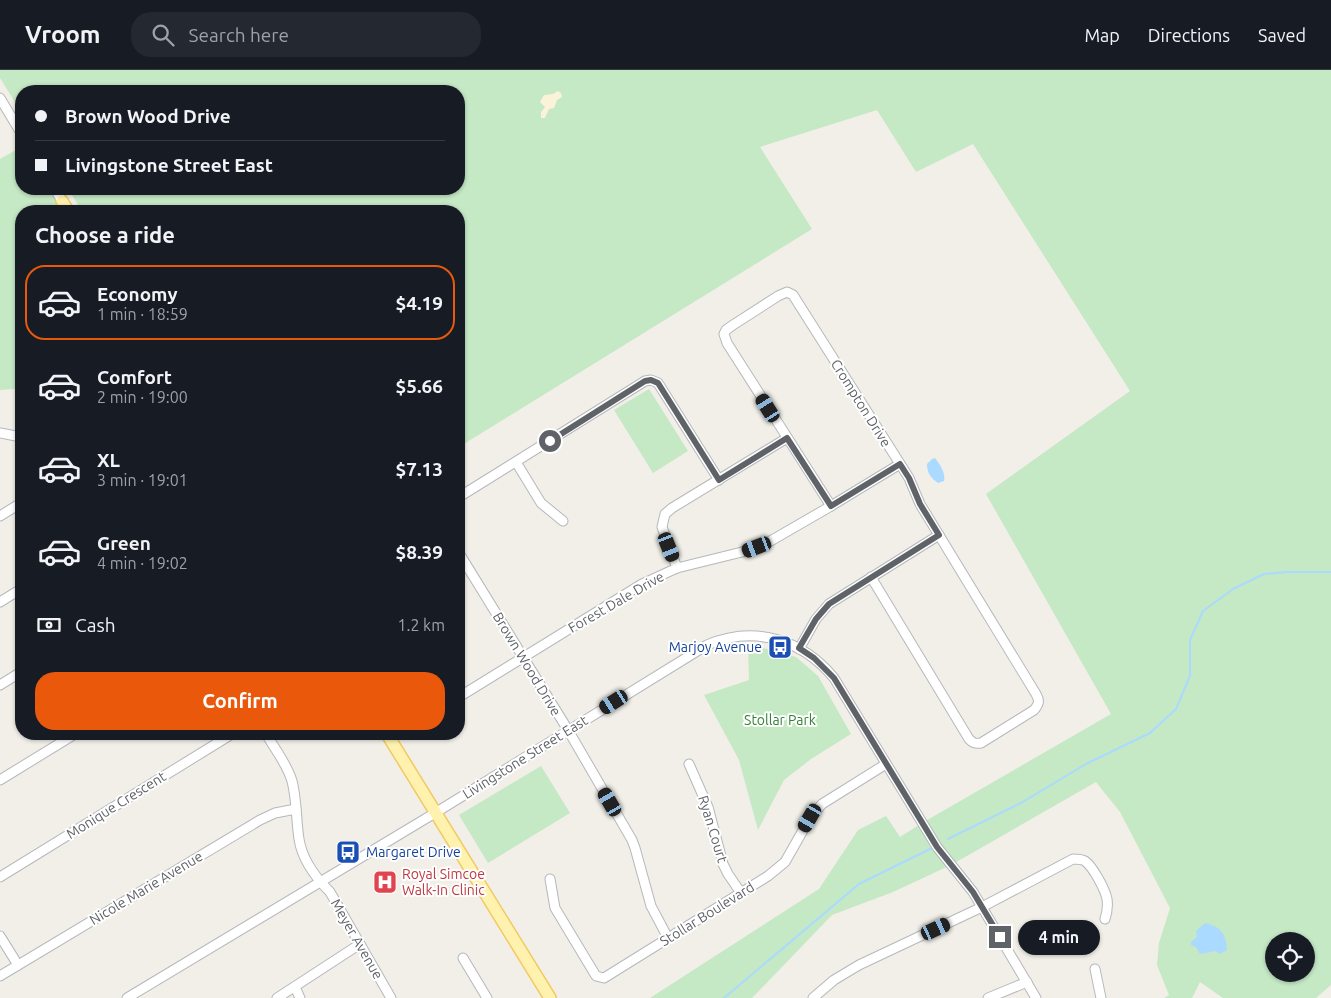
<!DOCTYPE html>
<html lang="en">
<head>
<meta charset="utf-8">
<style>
  :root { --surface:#171b24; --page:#242831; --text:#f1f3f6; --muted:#9ea1a6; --line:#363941; --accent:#ea580c }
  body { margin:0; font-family:Ubuntu,sans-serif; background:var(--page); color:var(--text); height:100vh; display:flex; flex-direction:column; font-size:19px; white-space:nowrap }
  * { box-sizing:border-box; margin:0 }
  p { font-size:16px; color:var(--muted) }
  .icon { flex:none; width:28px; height:28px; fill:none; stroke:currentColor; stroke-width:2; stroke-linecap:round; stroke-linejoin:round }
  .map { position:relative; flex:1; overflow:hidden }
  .side { position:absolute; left:15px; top:135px; width:450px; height:535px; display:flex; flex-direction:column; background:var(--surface); border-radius:20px; box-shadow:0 1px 4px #0004 }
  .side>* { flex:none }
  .top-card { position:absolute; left:15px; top:15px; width:450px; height:110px; border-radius:20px; box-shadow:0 1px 4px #0004; display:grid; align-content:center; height:110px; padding:0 20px; background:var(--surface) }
  .controls { position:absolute; left:1265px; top:862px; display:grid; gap:10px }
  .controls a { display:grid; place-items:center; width:50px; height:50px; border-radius:50%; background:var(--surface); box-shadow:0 1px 4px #0004; font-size:25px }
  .end { position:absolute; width:22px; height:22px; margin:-11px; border:6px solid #5f6368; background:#fff; box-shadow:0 0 0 2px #fff }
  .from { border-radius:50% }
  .bubble { position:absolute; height:35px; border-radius:18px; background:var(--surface); box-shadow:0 1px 4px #0004; font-size:16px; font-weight:600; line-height:35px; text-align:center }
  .car { position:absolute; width:15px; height:30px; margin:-15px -8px; border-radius:6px; box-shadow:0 0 4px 1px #0007; background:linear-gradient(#222 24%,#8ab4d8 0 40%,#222 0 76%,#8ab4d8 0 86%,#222 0) }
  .top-card b { display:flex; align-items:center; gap:18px; height:48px; font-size:19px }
  .top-card b+b { border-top:1px solid var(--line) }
  .top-card i { width:12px; height:12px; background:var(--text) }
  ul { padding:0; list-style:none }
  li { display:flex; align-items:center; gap:15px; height:75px; margin:0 10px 8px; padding:0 10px; border:2px solid transparent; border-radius:20px }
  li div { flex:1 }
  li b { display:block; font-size:19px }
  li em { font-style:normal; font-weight:600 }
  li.current { border-color:var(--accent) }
  li>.icon { width:45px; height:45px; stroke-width:1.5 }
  h2 { padding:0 20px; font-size:22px; line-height:60px }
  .pay { display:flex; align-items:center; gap:12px; height:55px; padding:0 20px; font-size:19px }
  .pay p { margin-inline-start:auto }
  .cta { display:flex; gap:10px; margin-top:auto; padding:10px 20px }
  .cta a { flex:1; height:58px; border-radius:20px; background:var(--accent); color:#fff; font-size:20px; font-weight:600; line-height:58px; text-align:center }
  header { display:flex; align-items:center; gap:30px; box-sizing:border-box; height:70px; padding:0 25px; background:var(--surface); border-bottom:1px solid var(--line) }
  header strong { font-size:24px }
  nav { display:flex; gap:28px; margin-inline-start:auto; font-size:18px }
  .search { width:350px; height:45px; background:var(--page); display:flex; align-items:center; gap:12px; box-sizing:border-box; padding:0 18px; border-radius:20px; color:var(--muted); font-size:19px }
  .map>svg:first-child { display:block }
  .green { fill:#c5e8c5; fill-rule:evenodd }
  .sand { fill:#fbf3d9 }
  .water { fill:#aadaff }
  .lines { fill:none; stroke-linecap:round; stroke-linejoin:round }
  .stream { stroke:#aadaff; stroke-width:2 }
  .minor-casing { stroke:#b5b8bc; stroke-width:11 }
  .major-casing { stroke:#f2c960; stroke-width:14 }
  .minor { stroke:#fff; stroke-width:9 }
  .major { stroke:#fff2af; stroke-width:11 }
  .route { stroke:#5f6368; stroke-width:6 }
  .labels { text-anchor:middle; stroke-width:4; stroke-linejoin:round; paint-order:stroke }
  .street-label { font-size:14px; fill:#5f6368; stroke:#fff }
  .transit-label { font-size:14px; fill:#164399; stroke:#fff; text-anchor:end }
  .park-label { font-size:14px; fill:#348238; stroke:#fff }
  .health-label { font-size:14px; fill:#be3a42; stroke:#fff; text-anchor:start }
</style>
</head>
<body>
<header>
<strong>Vroom</strong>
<div class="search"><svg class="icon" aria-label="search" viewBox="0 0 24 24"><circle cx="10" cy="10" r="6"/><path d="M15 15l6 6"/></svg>Search here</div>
<nav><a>Map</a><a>Directions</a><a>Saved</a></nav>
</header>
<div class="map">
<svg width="1331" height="928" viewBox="0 0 1331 928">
  <rect width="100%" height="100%" fill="#f1efe8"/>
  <!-- green -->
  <g class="green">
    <path d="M 0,0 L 1331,0 L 1331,915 L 1316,928 L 1223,928 L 1200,912 L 1192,928 L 1164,928 L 1169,925 L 1157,895 L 1159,873 L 1170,838 L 1120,742 L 1096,712 L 951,795 L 893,822 L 832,845 L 752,928 L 650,928 L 819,819 L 858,760 L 886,746 L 900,767 L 922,753 L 1111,644 L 986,424 L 1130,321 L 973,74 L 916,102 L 877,40 L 760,77 L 812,159 L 459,377 L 459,141 L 82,141 L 68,119 L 459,119 L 459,21 L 21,21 L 21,42 L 0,8 ZM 1274,871 L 1306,871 L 1306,904 L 1274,904 Z"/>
    <polygon points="16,80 21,82 21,119 49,119 63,141 21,141 21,321 14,319 0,320 0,89"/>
    <polygon points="649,319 688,381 653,403 614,340"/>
    <polygon points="748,576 763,578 796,587 818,606 851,664 811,689 784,710 758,760 739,690 704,625 749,610"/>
    <polygon points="541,696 570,743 488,793 459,745"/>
  </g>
  <!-- sand -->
  <polygon class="sand" points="558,21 561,23 562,27 557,30 554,38 549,39 545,48 541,48 541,42 545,37 540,32 544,25 553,24"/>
  <!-- water -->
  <g class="water">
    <path d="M 935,388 C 940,394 946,404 944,411 L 938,413 C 931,408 927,403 927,394 L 932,389 Z"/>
    <path d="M 1205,853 C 1221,857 1226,863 1227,880 L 1219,884 L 1216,881 L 1200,884 L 1196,877 L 1191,875 L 1191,872 L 1197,867 L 1196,861 Z"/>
  </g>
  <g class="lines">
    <!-- stream -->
    <g class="stream">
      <polyline points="948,769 1021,733 1086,694 1150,663 1176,639 1190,606 1190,570 1203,541 1233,519 1264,504 1287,502 1331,502"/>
      <polyline points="724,928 859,814 934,777"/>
    </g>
    <!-- minor casing -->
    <g class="minor-casing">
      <g id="minor">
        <polyline points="0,28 21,63"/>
        <polyline points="55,119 62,131"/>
        <polyline points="0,363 21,367"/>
        <polyline points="516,392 541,433 563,451"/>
        <polyline points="459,427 645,311 651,310 658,313 719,410"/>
        <path d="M 831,436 L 727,273 L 724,264 L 726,260 L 733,255 L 778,226 L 787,222 L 793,225 L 909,408 L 920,434 L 1036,624 C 1040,631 1039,634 1034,640 L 981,673 C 975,674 973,673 969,669 L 871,507"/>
        <polyline points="0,446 21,433"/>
        <polyline points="459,483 568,660 632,770 635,778 651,836 668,868"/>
        <polyline points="677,498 662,457 665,444 672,438 787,368"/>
        <polyline points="0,532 21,519"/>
        <polyline points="799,579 816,549 829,534 939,465"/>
        <polyline points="0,615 21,602"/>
        <polyline points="459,627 642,514 677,498 742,482 767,473 831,436 900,394"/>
        <path d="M 266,664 C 275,679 287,694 292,711 C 297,730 296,750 299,769 C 302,789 316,808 330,822 L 391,928"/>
        <polyline points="689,694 708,737 723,794 728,804 741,823"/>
        <polyline points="0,710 75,664"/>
        <polyline points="0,807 232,664"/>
        <polyline points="550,809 555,838 596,906 604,908 768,806 785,792 810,748 822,734 886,694"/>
        <polyline points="0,866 18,895"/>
        <polyline points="463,888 487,928"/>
        <polyline points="1095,899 1101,928"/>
        <polyline points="0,906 260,750 275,743 296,739"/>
        <polyline points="295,917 300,928"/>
        <path d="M 127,928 L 435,743 L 707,575 C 754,555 802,569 834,608 L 937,777 L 973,822 L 1036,928"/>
        <polyline points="277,928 360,874"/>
        <path d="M 813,928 L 834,910 L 859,895 L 982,837 L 1073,789 C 1078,789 1081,789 1085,791 C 1093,797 1105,819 1107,829 C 1108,836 1107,843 1105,849"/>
        <polyline points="988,928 1027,912"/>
      </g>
    </g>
    <!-- major casing -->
    <g class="major-casing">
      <g id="major">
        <polyline points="62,131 68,141"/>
        <polyline points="387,664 550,928"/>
      </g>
    </g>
    <!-- minor -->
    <use href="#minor" class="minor"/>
    <!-- major -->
    <use href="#major" class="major"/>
  </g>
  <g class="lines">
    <!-- route -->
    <polyline class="route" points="550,371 645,311 651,310 658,313 719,410 787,368 831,436 900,394 909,408 920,434 939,465 829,534 816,549 799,578 814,588 834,608 937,777 973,822 1000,867"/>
  </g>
  <!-- icons -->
  <defs>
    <g id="bus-square" transform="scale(1.25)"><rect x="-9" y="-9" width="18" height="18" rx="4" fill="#1a4fb4" stroke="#fff"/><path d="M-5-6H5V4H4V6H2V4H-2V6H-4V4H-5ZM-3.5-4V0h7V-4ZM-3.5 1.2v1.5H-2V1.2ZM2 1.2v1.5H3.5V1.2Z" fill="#fff"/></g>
    <g id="hospital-square" transform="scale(1.25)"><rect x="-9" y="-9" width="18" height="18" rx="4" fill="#e0444e" stroke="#fff"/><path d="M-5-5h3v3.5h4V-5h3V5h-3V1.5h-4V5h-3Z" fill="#fff"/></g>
  </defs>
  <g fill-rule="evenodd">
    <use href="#bus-square" x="780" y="577"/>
    <use href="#bus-square" x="348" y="782"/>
    <use href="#hospital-square" x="385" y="812"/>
  </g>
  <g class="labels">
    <!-- street labels -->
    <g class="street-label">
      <text transform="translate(861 333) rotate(58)" y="5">Crompton Drive</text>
      <text transform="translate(616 532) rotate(-30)" y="5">Forest Dale Drive</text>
      <text transform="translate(527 594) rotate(59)" y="5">Brown Wood Drive</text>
      <text transform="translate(525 687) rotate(-32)" y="5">Livingstone Street East</text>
      <text transform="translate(116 735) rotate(-32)" y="5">Monique Crescent</text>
      <text transform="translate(713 759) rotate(73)" y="5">Ryan Court</text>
      <text transform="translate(146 818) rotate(-31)" y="5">Nicole Marie Avenue</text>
      <text transform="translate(707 844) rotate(-32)" y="5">Stollar Boulevard</text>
      <text transform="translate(357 869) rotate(60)" y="5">Meyer Avenue</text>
    </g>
    <!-- transit labels -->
    <g class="transit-label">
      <text x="762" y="582">Marjoy Avenue</text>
      <text x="366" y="787" text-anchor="start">Margaret Drive</text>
    </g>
    <!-- park labels -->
    <g class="park-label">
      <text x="780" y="655">Stollar Park</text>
    </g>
    <!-- health labels -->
    <g class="health-label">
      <text x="402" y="809">Royal Simcoe<tspan x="402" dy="16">Walk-In Clinic</tspan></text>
    </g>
  </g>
</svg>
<div class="controls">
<a><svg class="icon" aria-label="locate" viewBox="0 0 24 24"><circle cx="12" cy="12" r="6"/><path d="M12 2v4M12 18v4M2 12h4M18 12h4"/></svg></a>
</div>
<i class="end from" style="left:550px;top:371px"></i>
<i class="end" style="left:1000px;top:867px"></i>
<div class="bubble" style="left:1018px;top:850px;width:82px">4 min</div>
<i class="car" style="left:768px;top:338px;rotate:328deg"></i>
<i class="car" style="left:669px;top:477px;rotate:158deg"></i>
<i class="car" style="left:757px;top:477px;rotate:249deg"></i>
<i class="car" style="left:614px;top:632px;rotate:238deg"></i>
<i class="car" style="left:610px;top:732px;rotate:330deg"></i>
<i class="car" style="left:810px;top:748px;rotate:210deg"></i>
<i class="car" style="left:936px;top:859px;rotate:65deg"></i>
<div class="top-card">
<b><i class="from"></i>Brown Wood Drive</b>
<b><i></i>Livingstone Street East</b>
</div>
<section class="side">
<h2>Choose a ride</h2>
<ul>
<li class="current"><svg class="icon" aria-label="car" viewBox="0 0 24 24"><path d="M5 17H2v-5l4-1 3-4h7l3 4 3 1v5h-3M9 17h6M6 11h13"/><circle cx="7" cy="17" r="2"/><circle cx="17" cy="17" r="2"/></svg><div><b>Economy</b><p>1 min · 18:59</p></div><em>$4.19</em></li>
<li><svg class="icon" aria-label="car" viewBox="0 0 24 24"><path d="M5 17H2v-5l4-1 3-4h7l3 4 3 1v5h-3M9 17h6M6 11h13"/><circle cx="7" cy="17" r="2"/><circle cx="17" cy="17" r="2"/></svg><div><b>Comfort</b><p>2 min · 19:00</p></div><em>$5.66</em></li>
<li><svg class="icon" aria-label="car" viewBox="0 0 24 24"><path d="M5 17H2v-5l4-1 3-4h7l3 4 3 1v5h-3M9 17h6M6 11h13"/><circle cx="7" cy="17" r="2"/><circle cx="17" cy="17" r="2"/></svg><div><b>XL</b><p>3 min · 19:01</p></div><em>$7.13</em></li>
<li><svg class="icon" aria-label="car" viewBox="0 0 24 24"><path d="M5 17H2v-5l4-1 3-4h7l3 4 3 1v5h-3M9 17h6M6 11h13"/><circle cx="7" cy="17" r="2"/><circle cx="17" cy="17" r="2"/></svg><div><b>Green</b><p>4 min · 19:02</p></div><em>$8.39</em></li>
</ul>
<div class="pay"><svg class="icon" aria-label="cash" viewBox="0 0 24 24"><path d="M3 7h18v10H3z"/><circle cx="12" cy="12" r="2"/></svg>Cash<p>1.2 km</p></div>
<div class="cta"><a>Confirm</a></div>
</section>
</div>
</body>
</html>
